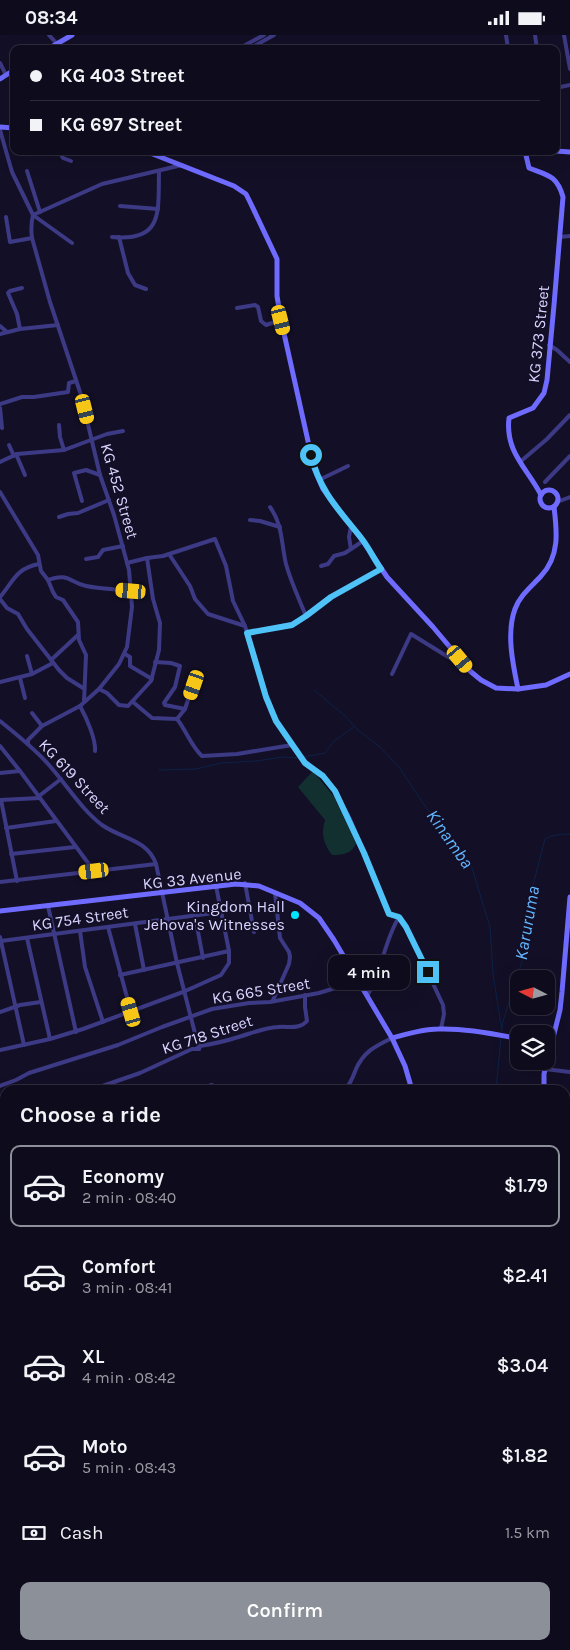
<!DOCTYPE html>
<html lang="en">
<head>
<meta charset="utf-8">
<style>
  :root { --surface:#0e0b1c; --page:#171425; --text:#f1f3f6; --muted:#9b9ba3; --line:#2e2b3b; --accent:#8c9099 }
  body { margin:0; font-family:Karla,sans-serif; background:var(--page); color:var(--text); height:100vh; display:flex; flex-direction:column; font-size:19px; white-space:nowrap }
  * { box-sizing:border-box; margin:0 }
  p { font-size:16px; color:var(--muted) }
  .icon { flex:none; width:28px; height:28px; fill:none; stroke:currentColor; stroke-width:2; stroke-linecap:round; stroke-linejoin:round }
  .map { position:relative; flex:1; overflow:hidden }
  .drawer { position:absolute; left:0px; top:1050px; width:570px; height:565px; display:flex; flex-direction:column; background:var(--surface); border-radius:15px 15px 0 0; box-shadow:0 5px 20px #0002,0 0 0 1px var(--line) }
  .drawer>* { flex:none }
  .top-card { position:absolute; left:10px; top:10px; width:550px; height:110px; border-radius:10px; box-shadow:0 5px 20px #0002,0 0 0 1px var(--line); display:grid; align-content:center; height:110px; padding:0 20px; background:var(--surface) }
  .needle { width:32px; rotate:276deg }
  .fabs { position:absolute; left:510px; top:935px; display:grid; gap:10px }
  .fabs a { display:grid; place-items:center; width:45px; height:45px; border-radius:10px; background:var(--surface); box-shadow:0 5px 20px #0002,0 0 0 1px var(--line); font-size:25px }
  .end { position:absolute; width:22px; height:22px; margin:-11px; border:6px solid #4fc3f7; background:#111; box-shadow:0 0 0 2px #111 }
  .from { border-radius:50% }
  .bubble { position:absolute; height:35px; border-radius:10px; background:var(--surface); box-shadow:0 5px 20px #0002,0 0 0 1px var(--line); font-size:16px; font-weight:600; line-height:35px; text-align:center }
  .car { position:absolute; width:15px; height:30px; margin:-15px -8px; border-radius:6px; box-shadow:0 0 4px 1px #0007; background:linear-gradient(#f5c518 24%,#345 0 40%,#f5c518 0 76%,#345 0 86%,#f5c518 0) }
  .top-card b { display:flex; align-items:center; gap:18px; height:48px; font-size:19px }
  .top-card b+b { border-top:1px solid var(--line) }
  .top-card i { width:12px; height:12px; background:var(--text) }
  ul { padding:0; list-style:none }
  li { display:flex; align-items:center; gap:15px; height:82px; margin:0 10px 8px; padding:0 10px; border:2px solid transparent; border-radius:10px }
  li div { flex:1 }
  li b { display:block; font-size:19px }
  li em { font-style:normal; font-weight:600 }
  li.on { border-color:var(--accent) }
  li>.icon { width:45px; height:45px; stroke-width:1.5 }
  h2 { padding:0 20px; font-size:22px; line-height:60px }
  .pay { display:flex; align-items:center; gap:12px; height:55px; padding:0 20px; font-size:19px }
  .pay p { margin-inline-start:auto }
  .cta { display:flex; gap:10px; margin-top:auto; padding:10px 20px }
  .cta a { flex:1; height:58px; border-radius:10px; background:var(--accent); color:#fff; font-size:20px; font-weight:600; line-height:58px; text-align:center }
  .status { display:flex; justify-content:space-between; align-items:center; height:35px; padding:0 25px; background:var(--surface); direction:ltr }
  .status svg { height:14px; fill:currentColor }
  .map>svg:first-child { display:block }
  .green { fill:#12302f }
  .lines { fill:none; stroke-linecap:round; stroke-linejoin:round }
  .stream { stroke:#0c2248; stroke-width:1 }
  .street { stroke:#3d3a85; stroke-width:4 }
  .secondary { stroke:#6f6bff; stroke-width:5 }
  .route { stroke:#4fc3f7; stroke-width:6 }
  .poi-dot { fill:#00e5ff; stroke:#130f26; stroke-width:2 }
  .labels { text-anchor:middle; stroke-width:4; stroke-linejoin:round; paint-order:stroke }
  .street-label { font-size:16px; fill:#d9d4ff; stroke:#130f26 }
  .poi-label { font-size:16px; fill:#d9d4ff; stroke:#130f26; text-anchor:end }
  .water-label { font-size:18px; font-style:italic; fill:#62b6ff; stroke:#130f26 }
</style>
</head>
<body>
<div class="status"><b>08:34</b><svg viewBox="0 0 49 12"><path d="M0 12V9h3v3zM5 12V6h3v6zM10 12V3h3v9zM15 12V0h3v12zM26 1h20v11H26zM47 4h2v5h-2z"/></svg></div>
<div class="map">
<svg width="570" height="1615" viewBox="0 0 570 1615">
  <rect width="100%" height="100%" fill="#130f26"/>
  <!-- green -->
  <path class="green" d="M 313,736 L 334,762 L 354,804 L 356,809 C 351,819 342,820 332,820 C 323,808 321,799 325,785 L 298,752 Z"/>
  <g class="lines">
    <!-- stream -->
    <g class="stream">
      <polyline points="314,655 344,680 359,696 380,712 399,732 425,771 464,819 472,833 490,892 493,939 502,996"/>
      <polyline points="303,722 325,718 334,706 354,692"/>
      <polyline points="159,735 196,734 221,728 256,726 283,722 299,723"/>
      <path d="M 502,993 L 503,986 L 526,914 L 523,889 L 545,804 C 551,800 562,799 570,799"/>
      <polyline points="496,1055 501,1002"/>
      <polyline points="565,1262 570,1266"/>
    </g>
    <!-- street -->
    <g class="street">
      <polyline points="49,0 57,9"/>
      <polyline points="506,0 508,14"/>
      <polyline points="535,0 537,14"/>
      <polyline points="564,0 570,34"/>
      <polyline points="238,14 264,0"/>
      <polyline points="249,14 274,0"/>
      <polyline points="0,28 6,40"/>
      <polyline points="556,53 570,50"/>
      <polyline points="0,95 12,137 33,180 72,208"/>
      <polyline points="51,116 60,117 63,123 71,126"/>
      <polyline points="27,136 40,177"/>
      <polyline points="120,171 158,174"/>
      <polyline points="6,182 10,207 32,203"/>
      <path d="M 112,202 C 164,207 158,176 159,137"/>
      <polyline points="119,202 128,238 135,250 146,254"/>
      <polyline points="560,202 570,201"/>
      <polyline points="237,273 255,270 258,272 261,286 266,290 281,285"/>
      <polyline points="0,291 7,297"/>
      <polyline points="20,294 17,279 8,258 10,256 22,253"/>
      <polyline points="0,299 20,294 58,290"/>
      <polyline points="549,310 557,315 570,327"/>
      <polyline points="0,369 22,362 34,362 68,357 69,348 76,346"/>
      <polyline points="0,373 2,393"/>
      <polyline points="59,390 60,402 64,415"/>
      <polyline points="9,410 14,421"/>
      <polyline points="16,419 25,440"/>
      <polyline points="0,427 17,419 64,415 107,399 123,396"/>
      <polyline points="520,427 547,404 570,380"/>
      <polyline points="319,445 348,431"/>
      <polyline points="545,447 570,421"/>
      <polyline points="0,457 38,520 41,536 48,545 53,557 56,562 63,565 78,587 79,605 86,620 84,667"/>
      <polyline points="82,466 74,438 86,435 100,440"/>
      <polyline points="557,467 570,462"/>
      <path d="M 270,472 C 283,490 281,508 286,529 C 291,547 299,564 306,581"/>
      <polyline points="59,482 68,479 78,478 109,465"/>
      <polyline points="250,485 260,486 280,492"/>
      <polyline points="351,491 349,502 351,514"/>
      <polyline points="169,519 190,551 195,564 208,579 245,591"/>
      <polyline points="86,524 98,522 103,515 123,511"/>
      <polyline points="127,528 147,523 163,521 215,504 226,531 233,566 245,591 271,677 301,723 323,741 335,756 350,784 389,879 399,882 406,891 443,970 444,979 441,994"/>
      <polyline points="321,531 328,529 334,521 345,518 363,506"/>
      <path d="M 48,545 C 69,537 70,548 86,551 C 101,554 116,554 131,556"/>
      <path d="M 0,562 C 13,547 16,533 39,529"/>
      <polyline points="0,564 7,573 18,579 27,594 59,635 67,643 83,653"/>
      <polyline points="247,598 292,589 306,581 331,561 381,534"/>
      <polyline points="125,619 130,622 130,631 152,644"/>
      <polyline points="27,621 32,639"/>
      <polyline points="51,625 78,600"/>
      <polyline points="155,627 171,628 180,631 175,652 164,668 165,670 185,674"/>
      <polyline points="392,639 411,599 466,633"/>
      <polyline points="20,643 25,663"/>
      <polyline points="0,647 32,639 53,628"/>
      <polyline points="99,654 107,658 119,670 128,671 151,646 159,615 160,588 153,564 147,523"/>
      <polyline points="133,667 152,683 177,684 185,674 193,650"/>
      <path d="M 80,671 C 86,682 96,704 95,716"/>
      <polyline points="32,678 42,691"/>
      <path d="M 177,684 C 186,695 191,711 202,721 L 237,719 L 292,710"/>
      <path d="M 0,686 C 17,700 34,713 49,730 C 66,749 81,774 102,790 C 122,804 147,804 156,829 L 177,928 L 199,1014"/>
      <path d="M 28,709 L 28,705 L 42,691 L 80,671 L 99,654 L 119,629 L 127,612 L 132,572 L 129,535 L 114,480 L 100,440 L 81,360 L 50,267 L 32,203 C 31,195 31,188 33,180 L 102,149 L 182,130"/>
      <polyline points="0,711 20,736 94,836"/>
      <polyline points="0,738 20,736"/>
      <polyline points="39,761 61,744"/>
      <polyline points="0,765 40,763"/>
      <polyline points="1,765 17,846"/>
      <polyline points="6,793 56,786"/>
      <polyline points="11,819 75,812"/>
      <polyline points="0,847 156,829"/>
      <polyline points="245,848 254,897"/>
      <polyline points="48,871 76,997"/>
      <polyline points="195,881 203,923"/>
      <polyline points="135,889 144,935"/>
      <polyline points="108,892 131,977"/>
      <polyline points="80,896 85,932 103,987"/>
      <polyline points="0,902 24,1010"/>
      <polyline points="27,903 50,1004"/>
      <polyline points="1,906 221,877"/>
      <polyline points="120,940 229,916"/>
      <path d="M 367,961 C 382,937 384,906 399,882"/>
      <polyline points="273,965 289,929 290,922 289,917 280,903 275,858"/>
      <polyline points="0,977 20,970 41,967"/>
      <polyline points="0,1015 50,1004 83,994 183,957 221,940 229,928 229,916 216,851"/>
      <polyline points="545,1034 570,1037"/>
      <polyline points="0,1051 16,1045 29,1038 118,1010 162,992 212,974 249,968 270,967 319,958 358,946"/>
      <path d="M 91,1055 L 140,1038 L 192,1014 L 199,1014 L 200,1011 C 212,1009 223,1007 235,1003 C 250,999 262,993 278,992 C 288,991 299,995 307,986 L 305,972 L 305,960"/>
      <polyline points="197,1055 212,1050 214,1055"/>
      <path d="M 345,1055 C 351,1048 353,1042 356,1034 C 364,1016 376,1011 392,1003"/>
      <polyline points="0,1082 5,1081"/>
      <polyline points="565,1149 568,1144 568,1133"/>
      <polyline points="0,1209 5,1232"/>
      <polyline points="0,1312 5,1311"/>
      <polyline points="0,1330 5,1327"/>
      <polyline points="0,1396 5,1394"/>
      <polyline points="566,1456 570,1462"/>
      <polyline points="0,1479 2,1470 5,1468"/>
      <polyline points="565,1502 570,1509"/>
      <polyline points="565,1519 570,1515"/>
      <polyline points="0,1526 5,1526"/>
      <polyline points="0,1551 5,1556"/>
      <polyline points="565,1556 570,1564"/>
      <polyline points="0,1574 5,1567"/>
      <polyline points="565,1597 570,1610"/>
      <polyline points="0,1608 5,1606"/>
      <polyline points="117,1610 119,1615"/>
      <polyline points="212,1610 214,1615"/>
      <polyline points="272,1610 274,1615"/>
      <polyline points="371,1610 372,1615"/>
      <polyline points="395,1610 399,1612 461,1612"/>
      <polyline points="521,1610 528,1615"/>
      <polyline points="134,1615 137,1613"/>
      <polyline points="163,1615 163,1610"/>
      <polyline points="167,1615 167,1610"/>
      <polyline points="313,1615 314,1610"/>
      <polyline points="381,1615 382,1610"/>
      <polyline points="501,1615 503,1610"/>
    </g>
    <!-- secondary -->
    <g class="secondary">
      <polyline points="48,14 72,0"/>
      <polyline points="0,44 14,35"/>
      <polyline points="0,92 14,93"/>
      <polyline points="145,116 234,151 246,159 250,167 277,224 277,261 281,285 314,433 323,454 363,506 387,542 433,592 470,636 481,645 496,653 518,654 546,650 570,639"/>
      <path d="M 525,116 L 529,133 C 547,140 557,140 563,162 L 554,270 L 547,345 L 544,358 L 533,373 L 509,383 C 505,417 527,433 541,460"/>
      <polyline points="556,116 570,117"/>
      <circle cx="549" cy="464" r="9"/>
      <path d="M 518,654 C 513,630 506,598 515,574 C 520,560 532,551 541,541 C 560,521 557,496 554,472"/>
      <path d="M 0,876 L 236,849 L 259,851 L 300,868 L 319,883 L 334,905 L 392,1003 C 407,999 423,994 438,994 C 465,993 492,998 519,1004"/>
      <polyline points="392,1003 405,1031 412,1055"/>
      <polyline points="544,1055 544,1039 560,975 562,957 570,862"/>
      <polyline points="565,1206 570,1212"/>
      <polyline points="565,1310 570,1309"/>
      <polyline points="565,1334 570,1347"/>
    </g>
  </g>
  <g class="lines">
    <!-- route -->
    <path class="route" d="M 311,420 C 320,457 339,475 362,504 C 369,513 374,524 381,534 L 331,562 L 306,581 L 292,590 L 247,598 L 266,662 L 276,686 L 305,728 L 323,741 L 335,756 L 364,818 L 389,879 L 399,882 L 406,892 L 428,937"/>
  </g>
  <!-- markers -->
  <circle class="poi-dot" cx="295" cy="880" r="5"/>
  <g class="labels">
    <!-- street labels -->
    <g class="street-label">
      <text transform="translate(538 299) rotate(-84)" y="6">KG 373 Street</text>
      <text transform="translate(120 456) rotate(74)" y="6">KG 452 Street</text>
      <text transform="translate(75 741) rotate(47)" y="6">KG 619 Street</text>
      <text transform="translate(192 843) rotate(-6)" y="6">KG 33 Avenue</text>
      <text transform="translate(80 883) rotate(-8)" y="6">KG 754 Street</text>
      <text transform="translate(261 955) rotate(-9)" y="6">KG 665 Street</text>
      <text transform="translate(207 999) rotate(-18)" y="6">KG 718 Street</text>
    </g>
    <!-- poi labels -->
    <g class="poi-label">
      <text x="285" y="877">Kingdom Hall<tspan x="285" dy="18">Jehova's Witnesses</tspan></text>
    </g>
    <!-- water labels -->
    <g class="water-label">
      <text transform="translate(450 804) rotate(55)" y="6">Kinamba</text>
      <text transform="translate(527 888) rotate(-80)" y="6">Karuruma</text>
    </g>
  </g>
</svg>
<div class="fabs">
<a><svg class="needle" viewBox="-14 -14 28 28"><path d="M0-13l5 13h-10z" fill="#e53935"/><path d="M0 13l5-13h-10z" fill="#9b9ba3"/></svg></a>
<a><svg class="icon" aria-label="layers" viewBox="0 0 24 24"><path d="M12 4l9 5-9 5-9-5zM3 14l9 5 9-5"/></svg></a>
</div>
<i class="end from" style="left:311px;top:420px"></i>
<i class="end" style="left:428px;top:937px"></i>
<div class="bubble" style="left:328px;top:920px;width:82px">4 min</div>
<i class="car" style="left:281px;top:285px;rotate:166deg"></i>
<i class="car" style="left:85px;top:374px;rotate:166deg"></i>
<i class="car" style="left:131px;top:556px;rotate:275deg"></i>
<i class="car" style="left:460px;top:624px;rotate:140deg"></i>
<i class="car" style="left:194px;top:650px;rotate:199deg"></i>
<i class="car" style="left:94px;top:836px;rotate:263deg"></i>
<i class="car" style="left:131px;top:977px;rotate:344deg"></i>
<div class="top-card">
<b><i class="from"></i>KG 403 Street</b>
<b><i></i>KG 697 Street</b>
</div>
<section class="drawer">
<h2>Choose a ride</h2>
<ul>
<li class="on"><svg class="icon" aria-label="car" viewBox="0 0 24 24"><path d="M5 17H2v-5l4-1 3-4h7l3 4 3 1v5h-3M9 17h6M6 11h13"/><circle cx="7" cy="17" r="2"/><circle cx="17" cy="17" r="2"/></svg><div><b>Economy</b><p>2 min · 08:40</p></div><em>$1.79</em></li>
<li><svg class="icon" aria-label="car" viewBox="0 0 24 24"><path d="M5 17H2v-5l4-1 3-4h7l3 4 3 1v5h-3M9 17h6M6 11h13"/><circle cx="7" cy="17" r="2"/><circle cx="17" cy="17" r="2"/></svg><div><b>Comfort</b><p>3 min · 08:41</p></div><em>$2.41</em></li>
<li><svg class="icon" aria-label="car" viewBox="0 0 24 24"><path d="M5 17H2v-5l4-1 3-4h7l3 4 3 1v5h-3M9 17h6M6 11h13"/><circle cx="7" cy="17" r="2"/><circle cx="17" cy="17" r="2"/></svg><div><b>XL</b><p>4 min · 08:42</p></div><em>$3.04</em></li>
<li><svg class="icon" aria-label="car" viewBox="0 0 24 24"><path d="M5 17H2v-5l4-1 3-4h7l3 4 3 1v5h-3M9 17h6M6 11h13"/><circle cx="7" cy="17" r="2"/><circle cx="17" cy="17" r="2"/></svg><div><b>Moto</b><p>5 min · 08:43</p></div><em>$1.82</em></li>
</ul>
<div class="pay"><svg class="icon" aria-label="cash" viewBox="0 0 24 24"><path d="M3 7h18v10H3z"/><circle cx="12" cy="12" r="2"/></svg>Cash<p>1.5 km</p></div>
<div class="cta"><a>Confirm</a></div>
</section>
</div>
</body>
</html>
